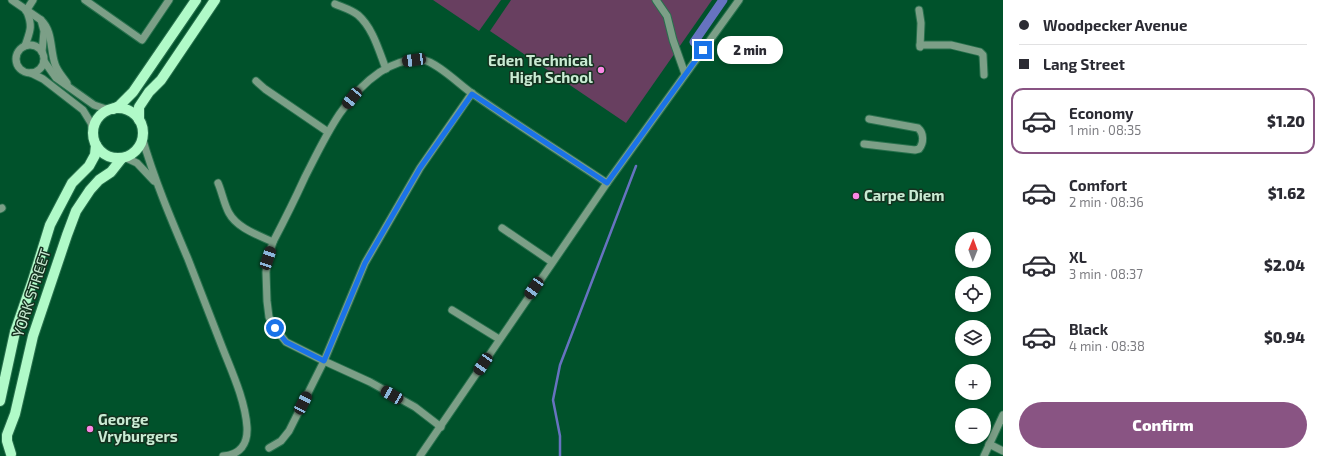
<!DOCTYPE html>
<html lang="en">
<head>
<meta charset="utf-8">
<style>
  :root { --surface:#fff; --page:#f2f2f3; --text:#2b2b33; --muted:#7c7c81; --line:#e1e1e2; --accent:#895483 }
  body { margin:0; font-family:"Exo 2",sans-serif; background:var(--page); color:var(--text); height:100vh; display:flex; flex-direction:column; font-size:15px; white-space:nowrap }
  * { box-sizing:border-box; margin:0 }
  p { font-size:13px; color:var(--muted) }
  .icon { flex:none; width:22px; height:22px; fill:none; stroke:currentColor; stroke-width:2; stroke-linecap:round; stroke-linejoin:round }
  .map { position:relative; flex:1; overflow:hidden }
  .drawer { display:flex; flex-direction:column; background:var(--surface); width:320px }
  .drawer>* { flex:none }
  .hud { display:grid; align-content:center; height:88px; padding:0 16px; background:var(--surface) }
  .needle { width:26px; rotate:1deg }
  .buttons { position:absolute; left:955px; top:232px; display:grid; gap:8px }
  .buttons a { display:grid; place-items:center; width:36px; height:36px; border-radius:50%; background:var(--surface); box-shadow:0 2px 6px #0003; font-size:20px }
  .end { position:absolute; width:18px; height:18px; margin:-9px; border:5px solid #1a73e8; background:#fff; box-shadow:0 0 0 2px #fff }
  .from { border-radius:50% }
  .bubble { position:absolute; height:28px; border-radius:14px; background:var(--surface); box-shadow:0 2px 6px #0003; font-size:13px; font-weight:800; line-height:28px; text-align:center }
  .car { position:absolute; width:12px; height:24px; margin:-12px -6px; border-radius:5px; box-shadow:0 0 3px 1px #0007; background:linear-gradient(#222 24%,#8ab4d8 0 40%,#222 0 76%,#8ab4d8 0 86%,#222 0) }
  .hud b { display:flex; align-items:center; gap:14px; height:38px; font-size:15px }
  .hud b+b { border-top:1px solid var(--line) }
  .hud i { width:10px; height:10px; background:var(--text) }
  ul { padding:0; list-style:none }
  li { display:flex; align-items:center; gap:12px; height:66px; margin:0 8px 6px; padding:0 8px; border:2px solid transparent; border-radius:12px }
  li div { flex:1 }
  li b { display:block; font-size:15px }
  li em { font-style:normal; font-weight:800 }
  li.active { border-color:var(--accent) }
  li>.icon { width:36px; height:36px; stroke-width:1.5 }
  .primary-button { display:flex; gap:8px; margin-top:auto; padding:8px 16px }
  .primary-button a { flex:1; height:46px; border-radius:24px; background:var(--accent); color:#fff; font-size:16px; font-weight:800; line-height:46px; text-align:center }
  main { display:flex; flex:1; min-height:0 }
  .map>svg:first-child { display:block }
  .pitch { fill:#683f60 }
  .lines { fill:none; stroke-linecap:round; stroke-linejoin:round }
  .stream { stroke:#6673c0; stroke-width:2.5 }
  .canal { stroke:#6673c0; stroke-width:9 }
  .minor-casing { stroke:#28714d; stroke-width:9 }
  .major-casing { stroke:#28714d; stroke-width:12 }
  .minor { stroke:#7c9f87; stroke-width:7 }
  .major { stroke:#b0fac8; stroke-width:10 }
  .route { stroke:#1a73e8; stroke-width:5 }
  .poi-dot { fill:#fb87e5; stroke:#14311f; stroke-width:1.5 }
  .labels { text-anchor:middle; stroke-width:3; stroke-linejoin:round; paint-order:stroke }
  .poi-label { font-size:15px; font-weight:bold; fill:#c9ebd3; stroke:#14311f; text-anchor:start }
  .street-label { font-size:15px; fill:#c9ebd3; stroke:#14311f }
</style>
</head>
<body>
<main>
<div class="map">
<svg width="1003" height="456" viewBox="0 0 1003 456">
  <rect width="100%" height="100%" fill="#00522b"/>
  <!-- pitch -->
  <g class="pitch">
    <polygon points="433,0 501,0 479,31"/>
    <polygon points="511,0 712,0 626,123 490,31"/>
  </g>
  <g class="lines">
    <!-- stream -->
    <polyline class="stream" points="560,456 560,436 553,400 560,365 636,166"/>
    <!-- canal -->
    <polyline class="canal" points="694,42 723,0"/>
    <!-- minor casing -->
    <g class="minor-casing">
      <g id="minor">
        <polyline points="12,0 41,20 44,31 42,52"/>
        <polyline points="85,0 142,40 169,0"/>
        <polyline points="656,0 667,16 673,40 685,74"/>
        <path d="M 335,4 C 342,7 352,10 358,15 C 373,28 379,51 386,69"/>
        <polyline points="919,10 921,23 920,47"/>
        <polyline points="26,11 33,0"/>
        <path d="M 41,20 C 53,31 50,50 55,64 C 57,71 63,77 67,83"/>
        <circle cx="30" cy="59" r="14"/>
        <polyline points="920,45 951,45 980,52 983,55 984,75"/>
        <path d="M 25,46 C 30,31 33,27 27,12"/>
        <polyline points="44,61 56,78 94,105 109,110"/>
        <polyline points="31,73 43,79 83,110 91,123 93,131"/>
        <polyline points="256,81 265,89 328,132"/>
        <path d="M 142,137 C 154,179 171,219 188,259 C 199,287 210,316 221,344 C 231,370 245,399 247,427 C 248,444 240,455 223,456"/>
        <path d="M 864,144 L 915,150 L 919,149 C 924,143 924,133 918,128 L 869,119"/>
        <polyline points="124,157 137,163 154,181"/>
        <path d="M 218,183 C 222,192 224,204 229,213 C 237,228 258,235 273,242"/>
        <polyline points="0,209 2,208"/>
        <polyline points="502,228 552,262"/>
        <polyline points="452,310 499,339"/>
        <path d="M 441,427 L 415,407 L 370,382 L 324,361 L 286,342 L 275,328 L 269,317 L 267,301 L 266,272 L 268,258 L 273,242 C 284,221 295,199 305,177 C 325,138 343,97 380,72 C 393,64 408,58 423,60 C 437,62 461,86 473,94 C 517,125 562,153 607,183"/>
        <polyline points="989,444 1003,451"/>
        <polyline points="269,448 281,441 289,431 324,361 365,263 420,168 472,93"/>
        <polyline points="420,456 607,183 739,0"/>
        <polyline points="984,456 1003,415"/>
      </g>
    </g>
    <!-- major casing -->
    <g class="major-casing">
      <g id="major">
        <circle cx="118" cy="133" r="25"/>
        <polyline points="113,109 119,106 133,92 196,0"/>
        <polyline points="139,120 139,107 149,92 161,80 215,0"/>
        <polyline points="0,401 15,332 33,280 50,225 72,183 89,166 95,155 96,145"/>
        <polyline points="11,454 7,441 7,435 15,414 33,336 67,235 76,211 90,190 99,180 111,172 122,158"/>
      </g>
    </g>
    <!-- minor -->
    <use href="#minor" class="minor"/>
    <!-- major -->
    <use href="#major" class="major"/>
  </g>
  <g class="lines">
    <!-- route -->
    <polyline class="route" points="275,328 286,342 324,361 365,263 420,168 472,94 607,183 703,50"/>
  </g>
  <!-- markers -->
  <g class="poi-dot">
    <circle cx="601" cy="70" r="4"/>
    <circle cx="856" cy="196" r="4"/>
    <circle cx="90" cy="429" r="4"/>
  </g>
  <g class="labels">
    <!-- poi labels -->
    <g class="poi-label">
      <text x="593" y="66" text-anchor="end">Eden Technical<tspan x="593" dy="17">High School</tspan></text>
      <text x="864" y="201">Carpe Diem</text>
      <text x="98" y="425">George<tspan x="98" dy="17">Vryburgers</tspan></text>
    </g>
    <!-- street labels -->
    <g class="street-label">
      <text transform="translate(32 293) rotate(-72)" y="5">YORK STREET</text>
    </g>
  </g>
</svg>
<div class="buttons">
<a><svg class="needle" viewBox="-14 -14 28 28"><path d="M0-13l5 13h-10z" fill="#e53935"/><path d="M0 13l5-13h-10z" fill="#7c7c81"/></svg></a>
<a><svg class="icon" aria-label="locate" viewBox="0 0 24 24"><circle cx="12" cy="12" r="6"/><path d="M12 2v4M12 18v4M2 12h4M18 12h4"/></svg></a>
<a><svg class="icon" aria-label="layers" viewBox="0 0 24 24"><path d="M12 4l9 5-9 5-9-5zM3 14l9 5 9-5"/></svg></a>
<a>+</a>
<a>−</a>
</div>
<i class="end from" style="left:275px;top:328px"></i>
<i class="end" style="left:703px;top:50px"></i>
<div class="bubble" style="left:717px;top:36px;width:66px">2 min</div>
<i class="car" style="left:414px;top:60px;rotate:262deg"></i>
<i class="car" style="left:352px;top:98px;rotate:219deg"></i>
<i class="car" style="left:268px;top:258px;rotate:18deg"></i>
<i class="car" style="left:534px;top:288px;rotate:215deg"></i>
<i class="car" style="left:483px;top:364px;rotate:214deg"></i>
<i class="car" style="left:392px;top:395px;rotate:300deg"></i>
<i class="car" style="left:303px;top:403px;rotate:27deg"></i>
</div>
<section class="drawer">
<div class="hud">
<b><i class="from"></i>Woodpecker Avenue</b>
<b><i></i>Lang Street</b>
</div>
<ul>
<li class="active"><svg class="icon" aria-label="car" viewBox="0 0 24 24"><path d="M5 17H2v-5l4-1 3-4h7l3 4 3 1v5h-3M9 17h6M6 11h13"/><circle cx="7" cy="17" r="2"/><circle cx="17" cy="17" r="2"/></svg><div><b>Economy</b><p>1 min · 08:35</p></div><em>$1.20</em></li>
<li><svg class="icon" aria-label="car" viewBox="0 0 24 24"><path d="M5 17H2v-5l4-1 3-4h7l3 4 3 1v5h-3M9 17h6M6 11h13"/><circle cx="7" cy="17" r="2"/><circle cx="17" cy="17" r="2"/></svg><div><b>Comfort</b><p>2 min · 08:36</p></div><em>$1.62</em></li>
<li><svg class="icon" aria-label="car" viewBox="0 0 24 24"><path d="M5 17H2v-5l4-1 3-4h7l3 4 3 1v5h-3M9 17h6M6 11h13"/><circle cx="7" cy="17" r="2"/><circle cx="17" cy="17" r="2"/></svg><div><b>XL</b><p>3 min · 08:37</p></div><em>$2.04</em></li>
<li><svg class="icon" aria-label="car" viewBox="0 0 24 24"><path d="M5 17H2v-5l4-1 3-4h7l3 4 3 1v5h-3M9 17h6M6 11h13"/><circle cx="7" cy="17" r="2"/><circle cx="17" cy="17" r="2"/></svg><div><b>Black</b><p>4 min · 08:38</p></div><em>$0.94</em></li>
</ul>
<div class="primary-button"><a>Confirm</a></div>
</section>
</main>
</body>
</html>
